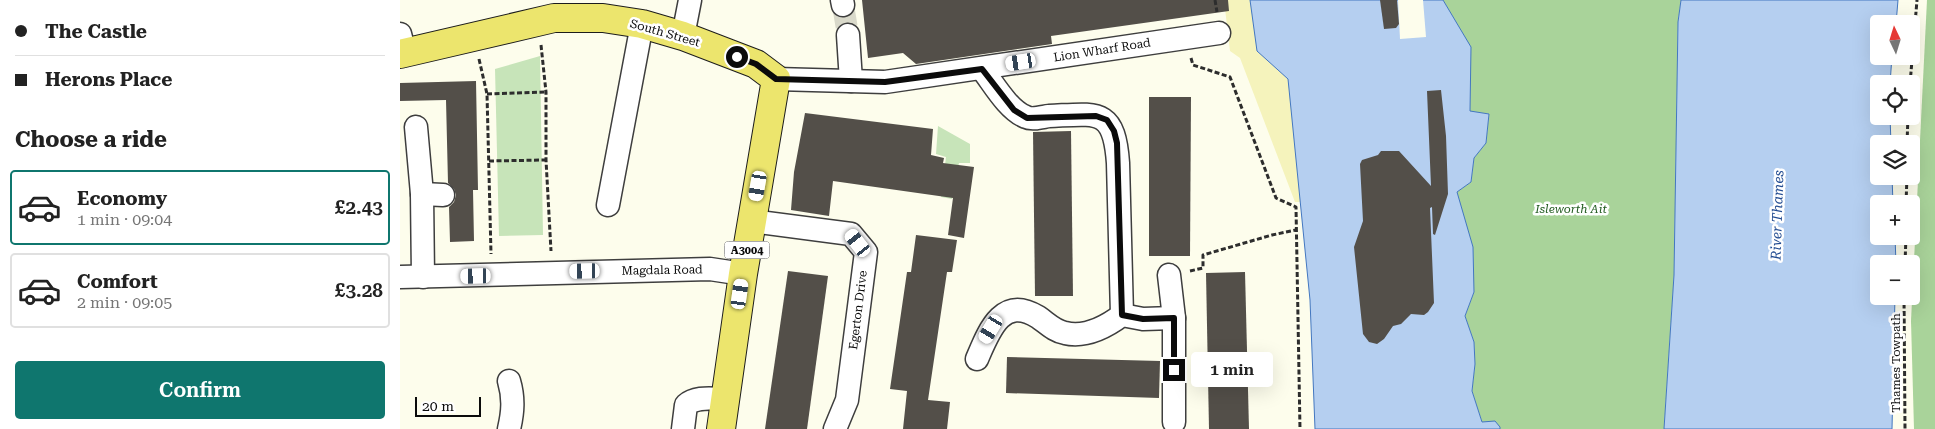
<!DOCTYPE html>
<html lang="en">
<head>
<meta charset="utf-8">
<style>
  :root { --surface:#fff; --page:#f2f2f2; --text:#222; --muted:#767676; --line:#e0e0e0; --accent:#0f766e }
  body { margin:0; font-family:"Roboto Serif",serif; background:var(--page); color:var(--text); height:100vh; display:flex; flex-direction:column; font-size:19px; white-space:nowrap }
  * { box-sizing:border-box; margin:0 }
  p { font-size:16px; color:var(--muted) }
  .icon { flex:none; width:28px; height:28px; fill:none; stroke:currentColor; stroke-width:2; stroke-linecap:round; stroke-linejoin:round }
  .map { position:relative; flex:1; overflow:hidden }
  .side { display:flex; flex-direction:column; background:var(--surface); width:400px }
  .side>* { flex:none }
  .guide { display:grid; align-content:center; height:110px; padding:0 15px; background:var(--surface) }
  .needle { width:32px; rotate:356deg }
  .tools { position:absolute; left:1470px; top:15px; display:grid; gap:10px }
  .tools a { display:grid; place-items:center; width:50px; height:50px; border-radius:5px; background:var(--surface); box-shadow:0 5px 20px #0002; font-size:25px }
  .scale { position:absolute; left:15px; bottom:12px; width:66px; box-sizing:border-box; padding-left:5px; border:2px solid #0b0b0b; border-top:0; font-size:14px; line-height:18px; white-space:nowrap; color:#0b0b0b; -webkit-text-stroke:4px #fff; paint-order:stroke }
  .end { position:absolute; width:22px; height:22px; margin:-11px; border:6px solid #0b0b0b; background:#fff; box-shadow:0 0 0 2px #fff }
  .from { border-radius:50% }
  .bubble { position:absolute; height:35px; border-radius:5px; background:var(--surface); box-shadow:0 5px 20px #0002; font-size:16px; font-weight:600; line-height:35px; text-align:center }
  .car { position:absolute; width:15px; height:30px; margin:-15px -8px; border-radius:6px; box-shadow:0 0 4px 1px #0007; background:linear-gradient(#fff 24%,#345 0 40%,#fff 0 76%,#345 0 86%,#fff 0) }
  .guide b { display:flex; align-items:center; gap:18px; height:48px; font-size:19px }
  .guide b+b { border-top:1px solid var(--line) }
  .guide i { width:12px; height:12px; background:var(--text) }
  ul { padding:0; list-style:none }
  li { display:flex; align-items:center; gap:15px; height:75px; margin:0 10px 8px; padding:0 5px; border:2px solid var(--line); border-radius:5px }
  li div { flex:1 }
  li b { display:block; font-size:19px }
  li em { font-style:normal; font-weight:600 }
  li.active { border-color:var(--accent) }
  li>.icon { width:45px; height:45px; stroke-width:1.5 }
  h2 { padding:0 15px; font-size:22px; line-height:60px }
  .cta { display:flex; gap:10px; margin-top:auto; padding:10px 15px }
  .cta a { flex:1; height:58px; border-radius:5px; background:var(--accent); color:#fff; font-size:20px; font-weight:600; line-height:58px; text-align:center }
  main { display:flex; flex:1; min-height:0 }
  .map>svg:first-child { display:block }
  .green { fill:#c7e4b9 }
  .forest { fill:#a9d39a }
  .sand { fill:#f5f3bc }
  .water { fill:#b5cff0; stroke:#4377c0 }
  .pier { fill:#fdfdec }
  .building { fill:#534f49 }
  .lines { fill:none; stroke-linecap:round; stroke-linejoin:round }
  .minor-tunnel { stroke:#d9d9ca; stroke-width:22; stroke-dasharray:22 11; stroke-linecap:butt }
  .minor-casing { stroke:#3e3e3e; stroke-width:25 }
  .major-casing { stroke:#1c1c1c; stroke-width:30 }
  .path { stroke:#2d2d2d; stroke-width:3; stroke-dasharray:5 2.5; stroke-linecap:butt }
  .minor { stroke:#fff; stroke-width:22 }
  .major { stroke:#ece56d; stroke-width:28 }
  .route { stroke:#0b0b0b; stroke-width:6 }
  .labels { text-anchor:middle; stroke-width:5; stroke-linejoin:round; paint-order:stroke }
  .shield { fill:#fff; stroke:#545454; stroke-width:1 }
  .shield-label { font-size:11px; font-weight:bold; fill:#0b0b0b }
  .street-label { font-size:12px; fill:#0b0b0b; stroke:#fff }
  .park-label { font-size:12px; font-style:italic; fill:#245d22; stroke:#fff }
  .water-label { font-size:14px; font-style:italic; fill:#214b91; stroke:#fff }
</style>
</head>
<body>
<main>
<section class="side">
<div class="guide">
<b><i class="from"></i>The Castle</b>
<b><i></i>Herons Place</b>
</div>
<h2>Choose a ride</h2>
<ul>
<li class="active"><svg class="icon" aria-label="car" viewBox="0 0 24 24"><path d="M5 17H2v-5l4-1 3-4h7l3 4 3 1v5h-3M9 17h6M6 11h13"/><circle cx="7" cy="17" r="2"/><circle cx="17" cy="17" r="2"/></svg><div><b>Economy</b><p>1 min · 09:04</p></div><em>£2.43</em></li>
<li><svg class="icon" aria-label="car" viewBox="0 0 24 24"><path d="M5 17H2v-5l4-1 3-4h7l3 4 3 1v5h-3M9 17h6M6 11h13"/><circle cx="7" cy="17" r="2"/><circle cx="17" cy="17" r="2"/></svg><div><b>Comfort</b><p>2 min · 09:05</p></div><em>£3.28</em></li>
</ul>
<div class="cta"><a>Confirm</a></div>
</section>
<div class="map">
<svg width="1535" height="429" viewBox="0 0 1535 429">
  <rect width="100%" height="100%" fill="#fdfdec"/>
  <!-- green -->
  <g class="green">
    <polygon points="140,56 143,235 99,236 95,69"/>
    <polygon points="538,126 570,144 570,163 559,163 552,199 541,197 546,157 536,154"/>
  </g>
  <!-- forest -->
  <g class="forest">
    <polygon points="1043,0 1281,0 1278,22 1274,275 1264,429 1100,429 1100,427 1082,422 1072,391 1075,364 1074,342 1065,316 1074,292 1057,192 1071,182 1074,158 1086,143 1089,114 1070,112 1070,47"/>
    <polygon points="1527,0 1535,0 1535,429 1514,429 1511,321"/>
  </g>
  <!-- sand -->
  <polygon class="sand" points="824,0 900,0 904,34 915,429 907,202 895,202 840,58 830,51"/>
  <!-- water -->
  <g class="water">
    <polygon points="850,0 1043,0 1071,47 1070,111 1089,114 1086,143 1074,158 1071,182 1057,192 1073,247 1074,292 1065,316 1074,342 1075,364 1072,391 1082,422 1095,421 1100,427 1100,429 915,429 910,300 888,79 857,51"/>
    <polygon points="1281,0 1498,0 1496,24 1479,24 1479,56 1492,56 1490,84 1479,84 1479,116 1490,116 1491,144 1479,144 1479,176 1492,176 1493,204 1479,204 1479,236 1495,236 1496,264 1479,264 1479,296 1495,296 1492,429 1264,429 1274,275 1278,22"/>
  </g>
  <!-- pier -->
  <polygon class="pier" points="998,0 1023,0 1026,37 1000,39"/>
  <!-- building -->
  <g class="building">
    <polygon points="462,0 828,0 829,11 651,36 652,44 516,64 503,53 468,58"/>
    <polygon points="980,0 997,0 999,24 996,28 984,29"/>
    <polygon points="76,81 78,190 73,190 74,241 50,242 49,207 54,202 56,195 54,189 48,183 46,100 0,101 0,83"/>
    <polygon points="1041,90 1046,136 1048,194 1035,235 1033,234 1032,207 1030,208 1034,303 1028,312 1024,315 1011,314 1001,324 993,326 984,339 977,344 969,342 963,334 954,247 963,221 960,164 962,160 978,155 981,151 999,151 1031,186 1027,91"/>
    <polygon points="749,97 791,97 790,256 749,256"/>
    <polygon points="405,113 533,129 531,155 544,158 543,163 574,167 564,238 548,235 553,198 433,181 429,216 391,210 394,172"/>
    <polygon points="671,131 673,296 635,296 633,132"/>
    <polygon points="516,235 557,240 552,272 547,272 528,400 550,402 547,429 503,429 507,391 490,389 507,272 511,272"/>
    <polygon points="388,271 428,276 407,429 365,429"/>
    <polygon points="845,272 849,429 809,429 806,273"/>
    <polygon points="607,357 760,361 759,398 606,393"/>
  </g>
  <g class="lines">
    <!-- minor-tunnel -->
    <polyline class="minor-tunnel" points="443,5 448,35"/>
    <!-- minor casing -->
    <g class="minor-casing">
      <g id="minor">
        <polyline points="442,0 443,5"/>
        <polyline points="0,34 5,53"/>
        <polyline points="448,35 451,81"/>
        <polyline points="283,36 290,0"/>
        <path d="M 582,69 C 593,83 608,110 626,117 C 632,120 642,117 649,116 C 697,114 714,107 718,163 L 722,315"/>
        <polyline points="376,79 485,82 819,33"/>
        <polyline points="16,127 22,194 23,277"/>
        <polyline points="22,194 43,195"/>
        <polyline points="208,205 242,24"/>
        <polyline points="352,221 451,234 466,252 447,400 435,429"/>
        <polyline points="769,275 774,318 774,422"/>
        <polyline points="0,277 310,269 343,274"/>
        <path d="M 577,359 C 589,331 602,295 638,317 C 647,323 654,331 665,333 C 686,338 706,327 722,315 L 743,319 L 774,318"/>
        <path d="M 109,429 C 113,412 114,398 109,381"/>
        <path d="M 283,429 L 286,405 C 296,396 312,399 325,399"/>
      </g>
    </g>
    <!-- major casing -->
    <g class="major-casing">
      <polyline id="major" points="0,54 154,18 203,18 242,24 283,36 356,64 376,79 343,274 321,429"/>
    </g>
    <!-- path -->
    <g class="path">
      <polyline points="815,0 817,12"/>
      <polyline points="141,45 146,92 146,160 151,251"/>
      <polyline points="791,58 793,65 830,77 876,198 896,207 900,429"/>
      <polyline points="79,59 87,94 91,254"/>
      <polyline points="1510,84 1517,0"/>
      <polyline points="87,94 146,92"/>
      <polyline points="1507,144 1508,116"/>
      <polyline points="89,161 146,160"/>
      <polyline points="1506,204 1507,176"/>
      <polyline points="1505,264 1506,236"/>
      <polyline points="790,271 803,268 803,255 872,235 896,230"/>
      <polyline points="1504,296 1505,429"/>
    </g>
    <!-- minor -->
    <use href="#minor" class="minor"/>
    <!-- major -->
    <use href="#major" class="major"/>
  </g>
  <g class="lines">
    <!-- route -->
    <polyline class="route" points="337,57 356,64 376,79 485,82 582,69 614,110 627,118 696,116 707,120 714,131 717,143 722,315 743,319 774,318 774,370"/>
  </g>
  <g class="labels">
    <!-- shield labels -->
    <rect class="shield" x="324.5" y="241.5" width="45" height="17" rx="4"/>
    <g class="shield-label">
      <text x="347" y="254">A3004</text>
    </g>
    <!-- street labels -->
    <g class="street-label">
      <text transform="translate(265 33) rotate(16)" y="4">South Street</text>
      <text transform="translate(702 50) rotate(-9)" y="4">Lion Wharf Road</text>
      <text transform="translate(262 270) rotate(-1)" y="4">Magdala Road</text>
      <text transform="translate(458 310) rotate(-83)" y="4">Egerton Drive</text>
      <text transform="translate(1496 363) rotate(-90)" y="4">Thames Towpath</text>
    </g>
    <!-- park labels -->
    <g class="park-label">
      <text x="1171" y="213">Isleworth Ait</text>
    </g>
    <!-- water labels -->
    <g class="water-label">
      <text transform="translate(1377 215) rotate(-88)" y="5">River Thames</text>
    </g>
  </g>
</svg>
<div class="tools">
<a><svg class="needle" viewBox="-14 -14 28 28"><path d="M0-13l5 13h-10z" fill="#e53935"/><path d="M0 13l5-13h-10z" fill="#767676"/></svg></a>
<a><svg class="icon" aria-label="locate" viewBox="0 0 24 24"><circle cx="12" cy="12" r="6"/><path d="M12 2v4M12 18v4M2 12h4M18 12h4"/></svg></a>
<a><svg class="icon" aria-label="layers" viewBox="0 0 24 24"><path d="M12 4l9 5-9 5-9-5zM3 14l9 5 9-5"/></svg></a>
<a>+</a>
<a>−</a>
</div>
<div class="scale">20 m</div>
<i class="end from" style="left:337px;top:57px"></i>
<i class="end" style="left:774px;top:370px"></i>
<div class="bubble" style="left:791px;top:352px;width:82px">1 min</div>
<i class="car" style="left:621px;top:62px;rotate:261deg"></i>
<i class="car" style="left:358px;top:186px;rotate:190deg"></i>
<i class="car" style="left:458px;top:243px;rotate:322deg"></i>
<i class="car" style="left:185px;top:271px;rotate:269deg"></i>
<i class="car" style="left:76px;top:276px;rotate:269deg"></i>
<i class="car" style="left:340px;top:294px;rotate:8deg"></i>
<i class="car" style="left:591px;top:329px;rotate:211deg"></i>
</div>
</main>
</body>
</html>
